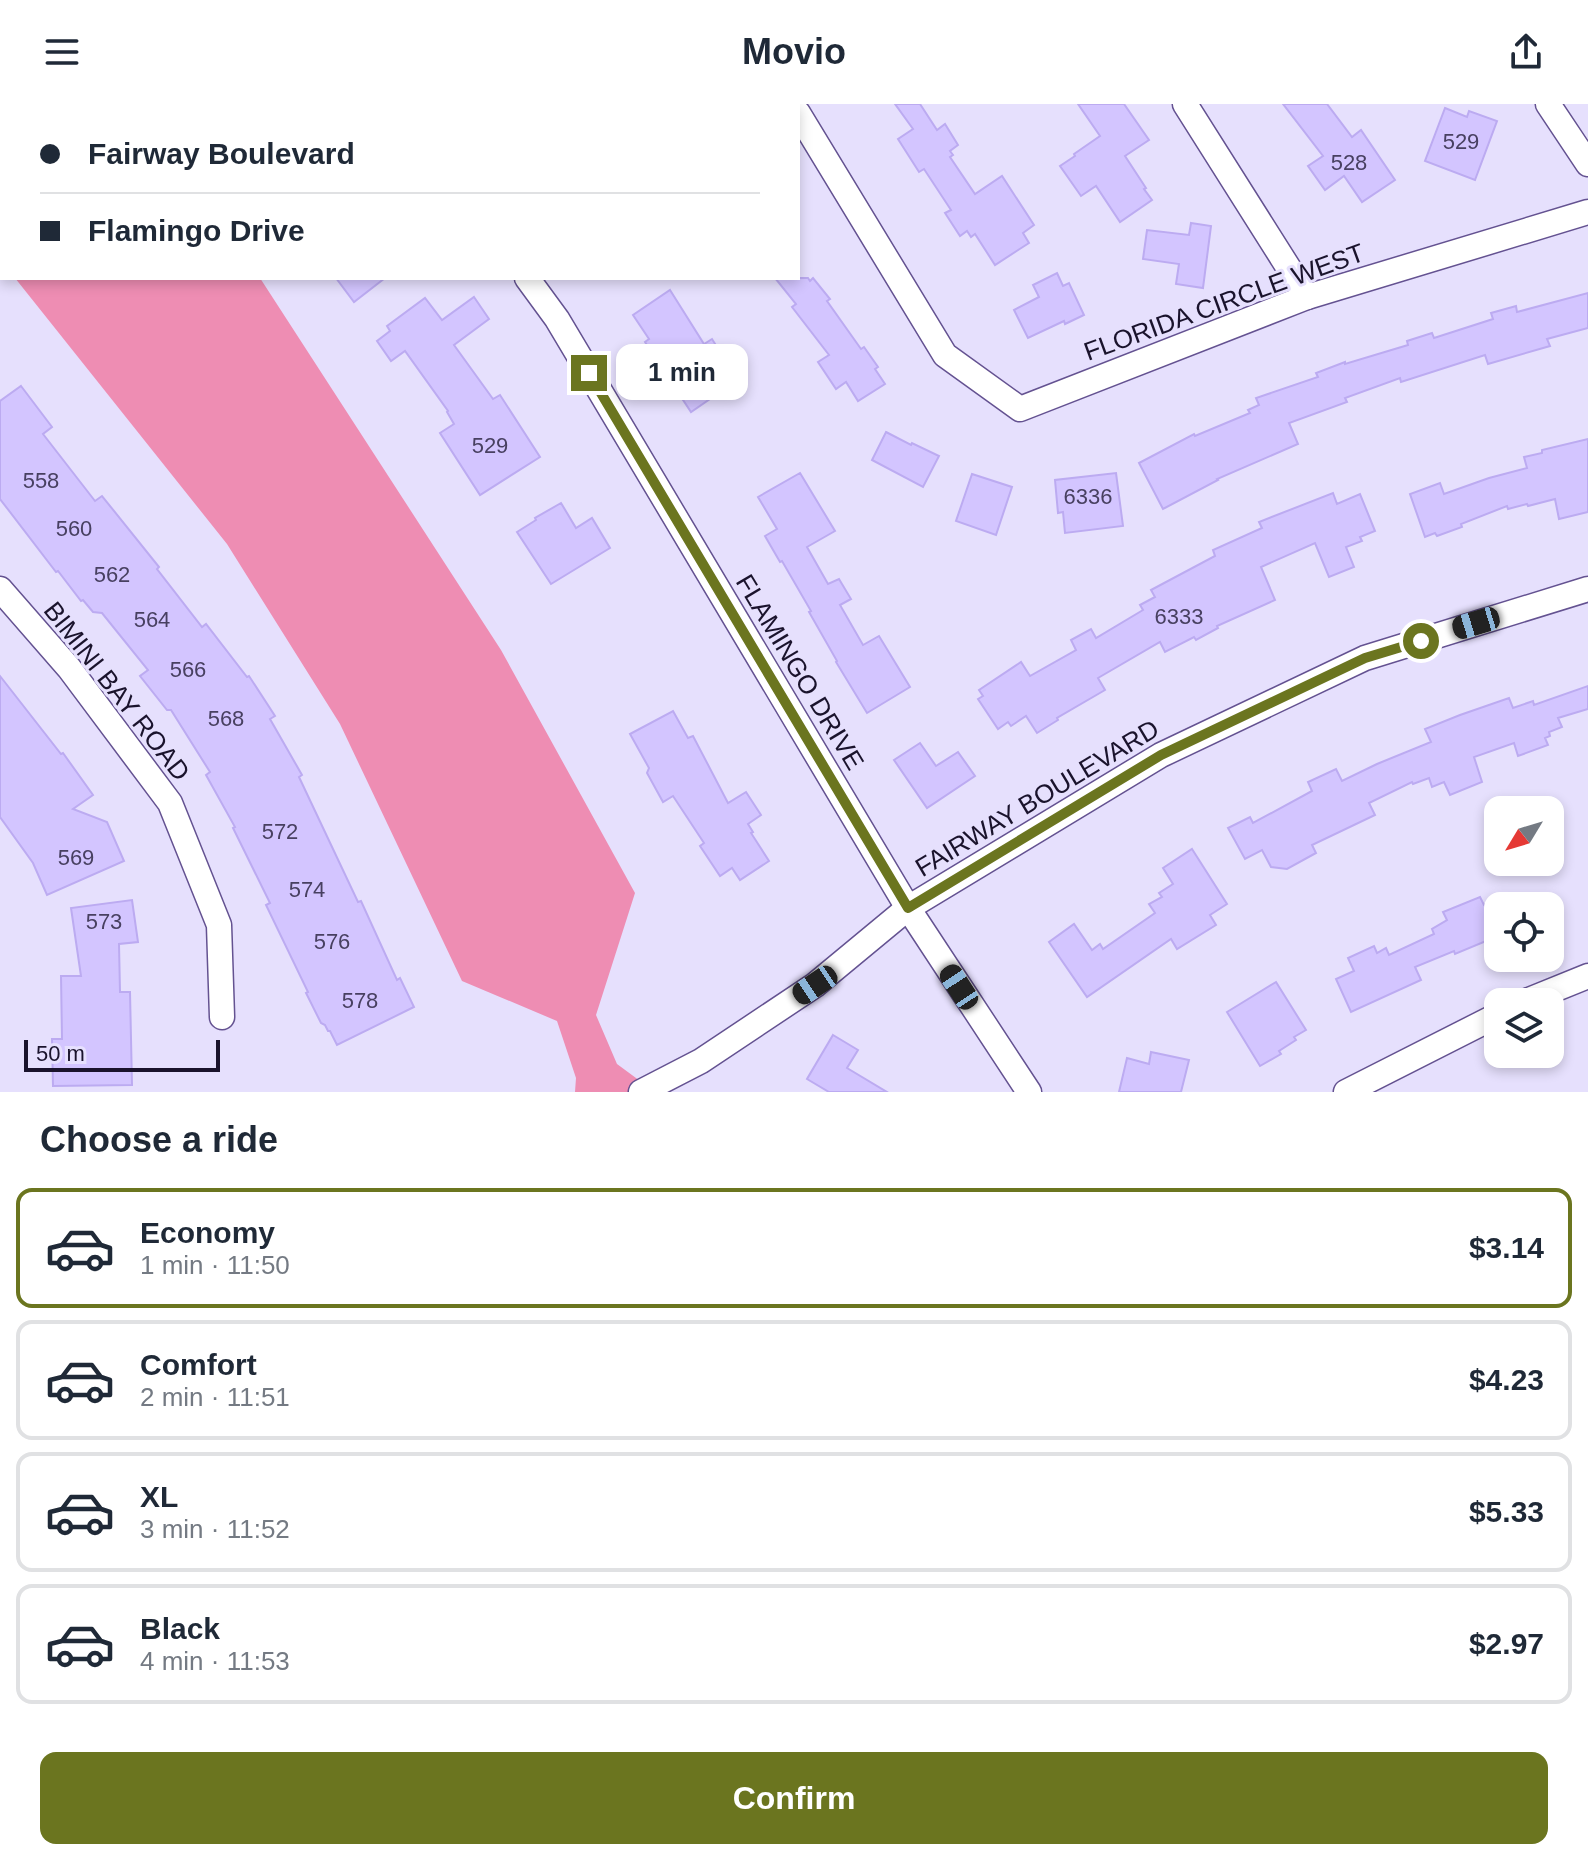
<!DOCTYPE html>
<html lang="en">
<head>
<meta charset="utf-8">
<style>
  :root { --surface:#fff; --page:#f6f6f7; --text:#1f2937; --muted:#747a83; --line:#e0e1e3; --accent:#6b751f }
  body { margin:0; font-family:Helvetica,sans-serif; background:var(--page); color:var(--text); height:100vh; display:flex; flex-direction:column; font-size:30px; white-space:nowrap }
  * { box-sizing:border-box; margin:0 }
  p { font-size:26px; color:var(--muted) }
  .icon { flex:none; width:44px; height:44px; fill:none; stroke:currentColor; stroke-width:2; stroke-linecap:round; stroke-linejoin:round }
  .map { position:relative; height:988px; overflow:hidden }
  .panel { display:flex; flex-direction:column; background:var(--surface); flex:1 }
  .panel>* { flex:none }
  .guide { position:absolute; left:0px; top:0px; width:800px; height:176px; box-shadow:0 4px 12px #0003; display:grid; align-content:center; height:176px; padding:0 40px; background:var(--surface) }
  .needle { width:52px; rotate:232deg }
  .fabs { position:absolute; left:1484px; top:692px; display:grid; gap:16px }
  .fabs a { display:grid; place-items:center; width:80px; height:80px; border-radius:16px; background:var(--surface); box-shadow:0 4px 12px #0003; font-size:40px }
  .scale { position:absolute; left:24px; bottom:20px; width:196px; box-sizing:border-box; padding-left:8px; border:4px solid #1a132c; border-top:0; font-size:22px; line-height:28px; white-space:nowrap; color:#1a132c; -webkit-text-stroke:6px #e6e0fd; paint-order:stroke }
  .end { position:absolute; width:36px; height:36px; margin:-18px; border:10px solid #6b751f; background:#fff; box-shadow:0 0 0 4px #fff }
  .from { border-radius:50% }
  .bubble { position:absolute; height:56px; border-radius:16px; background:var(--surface); box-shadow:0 4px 12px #0003; font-size:26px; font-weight:700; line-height:56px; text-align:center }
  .car { position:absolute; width:24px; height:48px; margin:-24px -12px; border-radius:10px; box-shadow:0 0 6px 2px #0007; background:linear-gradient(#222 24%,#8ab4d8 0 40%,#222 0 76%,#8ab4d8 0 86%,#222 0) }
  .guide b { display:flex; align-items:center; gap:28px; height:76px; font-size:30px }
  .guide b+b { border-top:2px solid var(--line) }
  .guide i { width:20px; height:20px; background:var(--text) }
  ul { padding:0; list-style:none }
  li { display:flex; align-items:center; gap:24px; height:120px; margin:0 16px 12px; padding:0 24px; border:4px solid var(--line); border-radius:16px }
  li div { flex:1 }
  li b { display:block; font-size:30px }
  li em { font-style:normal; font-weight:700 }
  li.current { border-color:var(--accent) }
  li>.icon { width:72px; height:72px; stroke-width:1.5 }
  h2 { padding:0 40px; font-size:36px; line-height:96px }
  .action { display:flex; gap:16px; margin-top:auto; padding:16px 40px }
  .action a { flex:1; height:92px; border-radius:16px; background:var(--accent); color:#fff; font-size:32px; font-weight:700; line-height:92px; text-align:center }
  header { display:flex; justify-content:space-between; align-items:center; height:104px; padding:0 40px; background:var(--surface); font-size:36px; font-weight:700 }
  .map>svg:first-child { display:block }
  .water { fill:#ee8db3 }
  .building { fill:#d3c5ff; stroke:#bcabf1; stroke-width:2 }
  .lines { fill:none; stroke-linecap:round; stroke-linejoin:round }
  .street-casing { stroke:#645291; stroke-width:27 }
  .street { stroke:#fff; stroke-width:24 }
  .route { stroke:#6b751f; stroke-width:10 }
  .labels { text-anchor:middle; stroke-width:6; stroke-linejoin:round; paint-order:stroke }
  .number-label { font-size:22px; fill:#484061 }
  .street-label { font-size:26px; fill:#1a132c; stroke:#e6e0fd }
</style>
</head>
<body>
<header><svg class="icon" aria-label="menu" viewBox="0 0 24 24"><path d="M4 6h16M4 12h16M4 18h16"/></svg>Movio<svg class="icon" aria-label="share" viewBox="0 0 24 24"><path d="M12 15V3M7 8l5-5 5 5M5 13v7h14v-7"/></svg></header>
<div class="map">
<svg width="1588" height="988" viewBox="0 0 1588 988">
  <rect width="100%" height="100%" fill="#e6e0fd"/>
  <!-- water -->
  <g class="water">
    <polygon points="0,0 146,0 148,2 2,2 2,158 0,156"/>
    <polygon points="15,174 260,174 501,546 635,789 596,911 617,960 655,988 575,988 576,974 557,917 462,877 340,620 227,440"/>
  </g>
  <!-- building -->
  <g class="building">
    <polygon points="895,0 920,0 937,26 945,20 958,41 950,47 953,51 950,53 975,90 1002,72 1034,121 1023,129 1029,139 995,161 975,130 971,133 967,127 960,132 945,109 951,106 924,65 919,68 898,35 913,25"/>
    <polygon points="1078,0 1124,0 1149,36 1125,52 1146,84 1144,85 1152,96 1120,118 1096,82 1081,92 1060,62 1075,52 1074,50 1100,32"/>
    <polygon points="1283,0 1327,0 1352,33 1361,26 1395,76 1362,98 1344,72 1325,86 1308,62 1323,52"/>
    <polygon points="1445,4 1467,13 1469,7 1497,17 1475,76 1425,57"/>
    <polygon points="1191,119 1211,122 1203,184 1176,180 1179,160 1143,155 1147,126 1189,131"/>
    <polygon points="1057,169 1063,182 1069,179 1084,211 1065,220 1064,217 1028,234 1014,206 1039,193 1033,181"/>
    <polygon points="336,174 385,174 354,198"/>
    <polygon points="775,174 808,174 810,177 813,174 830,195 827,197 861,245 864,243 878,263 875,265 885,280 858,297 846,278 836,285 818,258 829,251 792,203 796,200"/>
    <polygon points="670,186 704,240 712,235 731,265 716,275 723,286 691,308 645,238 649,235 633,211"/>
    <polygon points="1588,189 1588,224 1547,235 1550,242 1488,260 1485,251 1401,278 1400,274 1345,294 1347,298 1289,319 1298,340 1217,375 1218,376 1163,405 1139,359 1194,330 1195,332 1250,309 1248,306 1259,301 1256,294 1318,273 1316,269 1345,258 1345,260 1408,241 1407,237 1432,229 1434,234 1493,215 1491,209 1516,202 1517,208"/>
    <polygon points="474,193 489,215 454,241 493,295 500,291 540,353 480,391 440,329 454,320 447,308 448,307 405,247 391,257 377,237 390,227 387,222 425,194 442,216"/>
    <polygon points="21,282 52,323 43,330 95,397 102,392 159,463 157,465 202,523 206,520 247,573 249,572 275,612 270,615 302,671 299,673 358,798 361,797 397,876 400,874 414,903 337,941 330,927 328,927 325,921 321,919 306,889 308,888 266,801 270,799 233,724 235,723 206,671 210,668 171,606 167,606 140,572 148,566 102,509 93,508 83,496 81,497 58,467 56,468 0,395 0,297"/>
    <polygon points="886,328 911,341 912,339 939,352 923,383 872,356"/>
    <polygon points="1588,335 1588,408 1559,415 1555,395 1528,402 1527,400 1508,405 1507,402 1461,420 1462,423 1437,432 1435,429 1425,433 1410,390 1440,379 1444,390 1489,374 1527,364 1524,353 1542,349 1542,346"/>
    <polygon points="800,369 835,427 807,443 828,480 839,475 851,495 840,501 863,541 879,532 910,583 867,609 836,558 837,557 809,508 811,507 782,457 780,458 765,432 777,425 758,393"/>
    <polygon points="1116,369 1123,422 1065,429 1063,408 1058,409 1055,376"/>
    <polygon points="972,370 1012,383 996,431 956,417"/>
    <polygon points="1333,389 1337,400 1360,390 1375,427 1360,433 1362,437 1346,443 1354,463 1329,473 1315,439 1261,463 1275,496 1217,522 1218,524 1196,536 1194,533 1165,548 1160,538 1098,574 1105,586 1057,614 1058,616 1037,629 1026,612 1011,622 1008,618 998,625 978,595 983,592 979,586 1021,558 1030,572 1076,546 1071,536 1091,525 1096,534 1143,506 1140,501 1155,493 1151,486 1215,452 1213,446 1262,424 1259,418"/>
    <polygon points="561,399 576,424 592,414 610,444 551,480 517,428 536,416 535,414"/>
    <polygon points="0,572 61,650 63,649 93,691 73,705 107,718 124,757 47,791 33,759 0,713"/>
    <polygon points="1588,582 1588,605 1558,614 1562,623 1549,628 1550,632 1545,634 1548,641 1518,652 1514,639 1474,653 1482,678 1450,691 1444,678 1432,683 1429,674 1413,680 1412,678 1369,699 1375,711 1312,741 1316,749 1287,765 1271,763 1262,746 1245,755 1228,724 1250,713 1253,719 1312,687 1308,678 1336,665 1342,677 1377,660 1431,638 1425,625 1460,611 1509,594 1513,604 1533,597 1534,601"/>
    <polygon points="673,607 688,634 693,632 728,699 746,688 761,711 748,720 753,728 751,729 769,757 740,776 732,764 720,772 700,742 704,739 673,692 663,698 647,669 649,664 630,630"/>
    <polygon points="920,639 936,662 958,648 975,672 927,704 894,656"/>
    <polygon points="1192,745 1227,800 1210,811 1216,821 1177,845 1171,835 1087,893 1049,838 1074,820 1092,846 1100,840 1103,845 1155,809 1149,800 1162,793 1159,789 1173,780 1163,764"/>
    <polygon points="1480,793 1484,801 1498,796 1498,832 1455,850 1454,847 1415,863 1421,876 1351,908 1336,875 1354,867 1348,854 1374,842 1377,849 1386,844 1389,851 1434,830 1432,825 1447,816 1443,808"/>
    <polygon points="132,796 138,838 119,840 120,888 130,888 132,981 53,982 52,935 62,935 61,872 81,872 71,804"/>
    <polygon points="1276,878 1306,926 1294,933 1296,936 1279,947 1281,950 1260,962 1227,908"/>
    <polygon points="833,931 858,946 847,964 887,988 829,988 807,975"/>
    <polygon points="1151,948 1189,956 1181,988 1119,988 1127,954 1149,960"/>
  </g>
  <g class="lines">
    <!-- street casing -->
    <g class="street-casing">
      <g id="street">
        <polyline points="400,0 401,2"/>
        <polyline points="1185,0 1307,193"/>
        <polyline points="1548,0 1588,60"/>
        <polyline points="798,9 945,251 1020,305 1307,193 1588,108"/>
        <polyline points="527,174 557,215 908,804 1029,988"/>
        <polyline points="0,485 69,564 170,699 219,821 222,913"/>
        <polyline points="1524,898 1588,872"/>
        <polyline points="641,988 701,957 815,881 908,804 1161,651 1365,554 1588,485"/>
        <polyline points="1346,988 1498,911"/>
      </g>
    </g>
    <!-- street -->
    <use href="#street" class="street"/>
  </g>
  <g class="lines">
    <!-- route -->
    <polyline class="route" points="589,269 908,804 1161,651 1365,554 1421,537"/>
  </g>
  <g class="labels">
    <!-- number labels -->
    <g class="number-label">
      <text x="1461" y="45">529</text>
      <text x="1349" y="66">528</text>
      <text x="490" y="349">529</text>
      <text x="41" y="384">558</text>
      <text x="1088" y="400">6336</text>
      <text x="74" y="432">560</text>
      <text x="112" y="478">562</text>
      <text x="1179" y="520">6333</text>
      <text x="152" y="523">564</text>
      <text x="188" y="573">566</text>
      <text x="226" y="622">568</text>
      <text x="280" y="735">572</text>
      <text x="76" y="761">569</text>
      <text x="307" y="793">574</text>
      <text x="104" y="825">573</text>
      <text x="332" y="845">576</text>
      <text x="360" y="904">578</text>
    </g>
    <!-- street labels -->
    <g class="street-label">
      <text transform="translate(1224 198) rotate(-20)" y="9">FLORIDA CIRCLE WEST</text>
      <text transform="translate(800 568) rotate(59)" y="9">FLAMINGO DRIVE</text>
      <text transform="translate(117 587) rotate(52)" y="9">BIMINI BAY ROAD</text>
      <text transform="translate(1037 694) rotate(-31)" y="9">FAIRWAY BOULEVARD</text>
    </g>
  </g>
</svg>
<div class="fabs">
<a><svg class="needle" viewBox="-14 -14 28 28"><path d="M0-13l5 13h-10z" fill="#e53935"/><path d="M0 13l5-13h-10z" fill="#747a83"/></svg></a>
<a><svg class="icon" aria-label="locate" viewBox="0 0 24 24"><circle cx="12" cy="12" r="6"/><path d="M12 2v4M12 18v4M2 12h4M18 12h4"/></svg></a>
<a><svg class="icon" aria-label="layers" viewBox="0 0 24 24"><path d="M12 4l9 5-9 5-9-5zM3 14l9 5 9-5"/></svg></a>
</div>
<div class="scale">50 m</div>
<i class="end from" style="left:1421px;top:537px"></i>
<i class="end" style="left:589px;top:269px"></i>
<div class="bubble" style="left:616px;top:240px;width:132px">1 min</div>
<i class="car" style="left:1476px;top:519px;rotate:253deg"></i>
<i class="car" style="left:815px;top:881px;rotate:236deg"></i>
<i class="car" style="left:959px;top:883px;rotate:327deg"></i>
<div class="guide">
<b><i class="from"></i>Fairway Boulevard</b>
<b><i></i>Flamingo Drive</b>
</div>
</div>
<section class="panel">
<h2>Choose a ride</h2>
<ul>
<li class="current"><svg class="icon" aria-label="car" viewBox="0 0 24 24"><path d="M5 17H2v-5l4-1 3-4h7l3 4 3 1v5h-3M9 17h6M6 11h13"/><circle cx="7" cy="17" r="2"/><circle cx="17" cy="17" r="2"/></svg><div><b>Economy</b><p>1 min · 11:50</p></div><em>$3.14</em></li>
<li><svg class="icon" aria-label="car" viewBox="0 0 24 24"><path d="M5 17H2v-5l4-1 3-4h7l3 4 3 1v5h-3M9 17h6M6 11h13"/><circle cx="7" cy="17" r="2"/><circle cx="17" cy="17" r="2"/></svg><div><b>Comfort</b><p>2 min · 11:51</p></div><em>$4.23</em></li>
<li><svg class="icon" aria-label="car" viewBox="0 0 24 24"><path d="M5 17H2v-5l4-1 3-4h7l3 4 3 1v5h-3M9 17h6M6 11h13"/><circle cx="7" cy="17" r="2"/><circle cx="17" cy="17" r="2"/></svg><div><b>XL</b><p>3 min · 11:52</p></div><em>$5.33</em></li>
<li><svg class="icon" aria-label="car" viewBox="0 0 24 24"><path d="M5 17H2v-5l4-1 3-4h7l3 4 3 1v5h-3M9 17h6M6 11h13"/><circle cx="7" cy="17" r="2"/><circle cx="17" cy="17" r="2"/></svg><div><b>Black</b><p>4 min · 11:53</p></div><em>$2.97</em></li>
</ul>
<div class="action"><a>Confirm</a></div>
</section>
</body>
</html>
